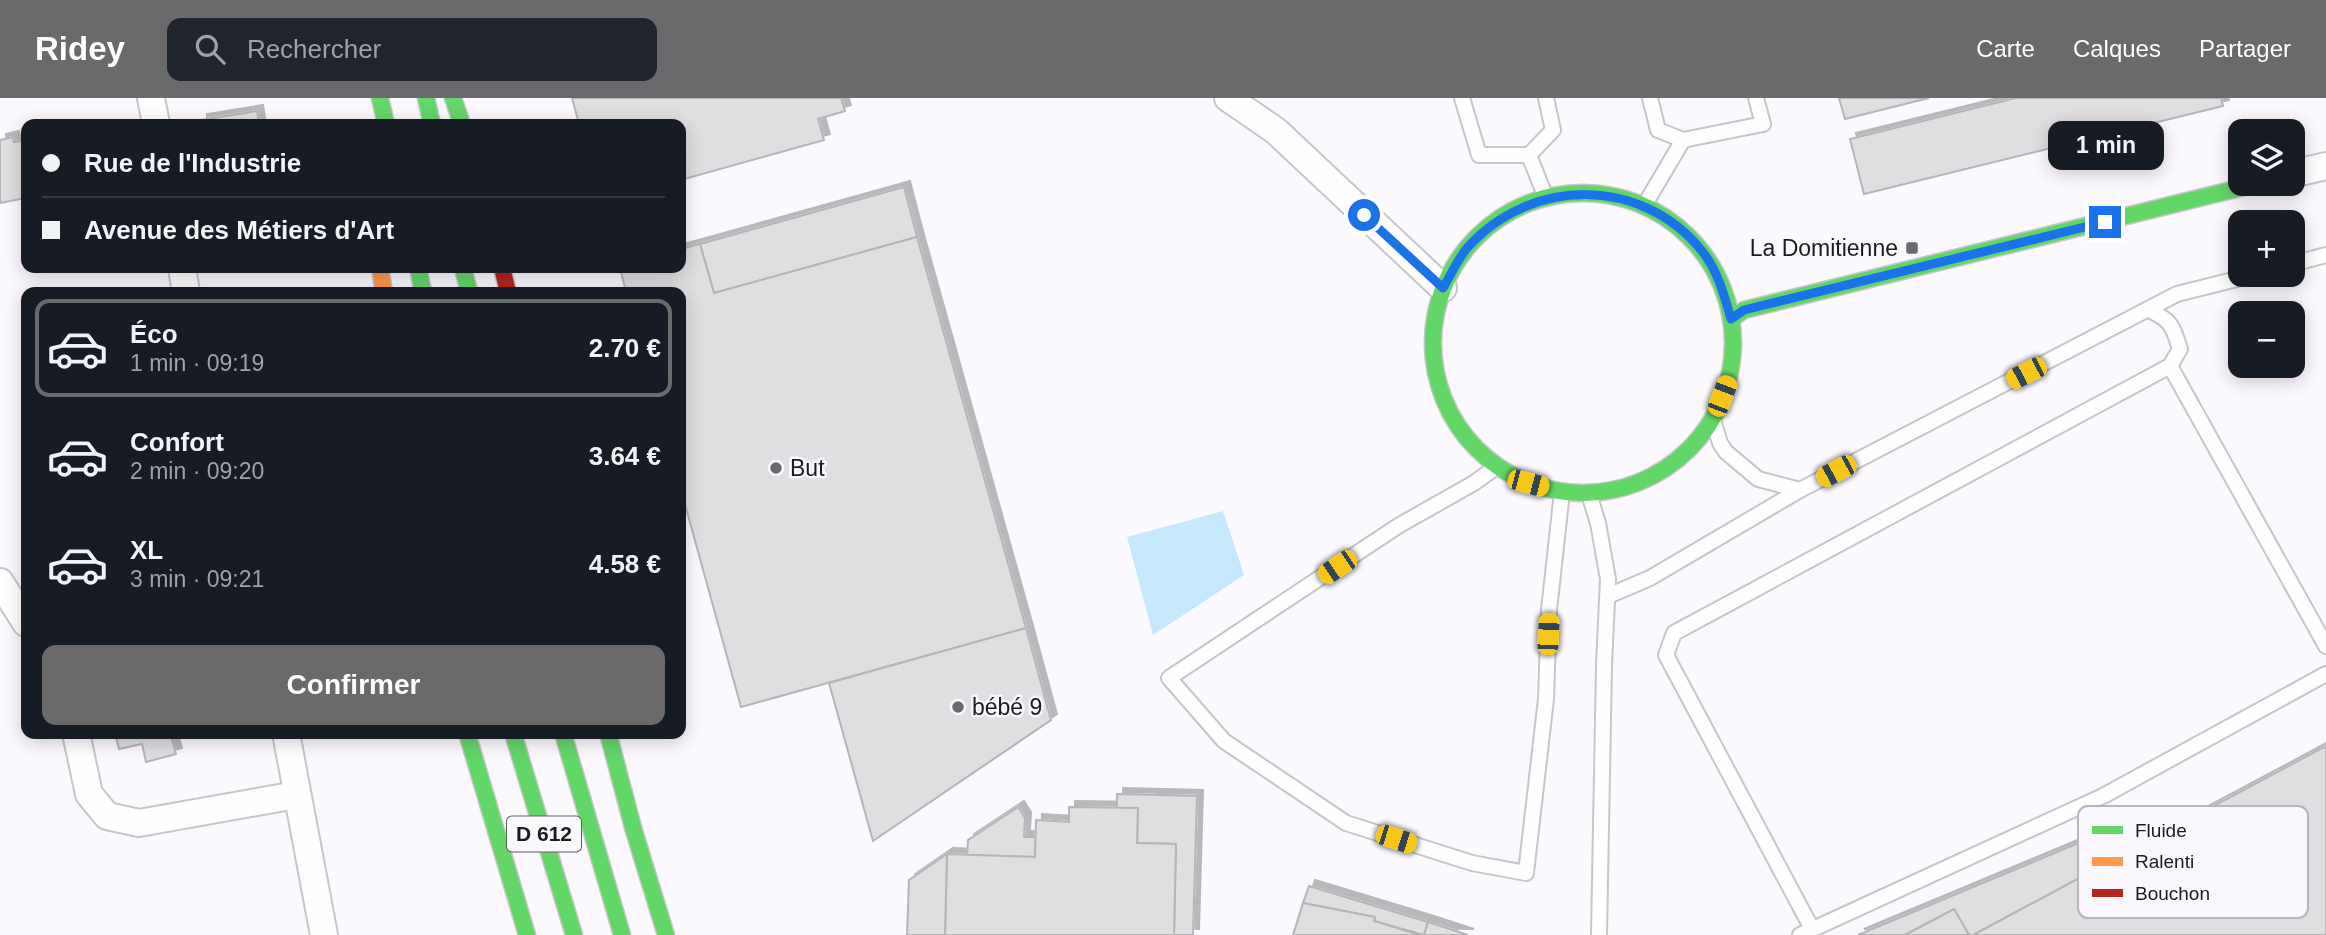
<!DOCTYPE html>
<html lang="fr">
<head>
<meta charset="utf-8">
<style>
  :root { --surface:#171b24; --page:#20242c; --text:#f1f3f6; --muted:#9ea1a6; --line:#363941; --accent:#6a696b }
  body { margin:0; font-family:Helvetica,sans-serif; background:var(--page); color:var(--text); height:100vh; display:flex; flex-direction:column; font-size:26px; white-space:nowrap }
  * { box-sizing:border-box; margin:0 }
  p { font-size:23px; color:var(--muted) }
  .icon { flex:none; width:38px; height:38px; fill:none; stroke:currentColor; stroke-width:2; stroke-linecap:round; stroke-linejoin:round }
  .map { position:relative; flex:1; overflow:hidden }
  .details { position:absolute; left:21px; top:189px; width:665px; height:452px; display:flex; flex-direction:column; background:var(--surface); border-radius:14px; box-shadow:0 4px 18px #0003 }
  .details>* { flex:none }
  .guide { position:absolute; left:21px; top:21px; width:665px; height:154px; border-radius:14px; box-shadow:0 4px 18px #0003; display:grid; align-content:center; height:154px; padding:0 21px; background:var(--surface) }
  .controls { position:absolute; left:2228px; top:21px; display:grid; gap:14px }
  .controls a { display:grid; place-items:center; width:77px; height:77px; border-radius:14px; background:var(--surface); box-shadow:0 4px 18px #0003; font-size:35px }
  .end { position:absolute; width:32px; height:32px; margin:-16px; border:9px solid #1a73e8; background:#fff; box-shadow:0 0 0 4px #fff }
  .from { border-radius:50% }
  .bubble { position:absolute; height:49px; border-radius:14px; background:var(--surface); box-shadow:0 4px 18px #0003; font-size:23px; font-weight:700; line-height:49px; text-align:center }
  .car { position:absolute; width:21px; height:42px; margin:-21px -10px; border-radius:9px; box-shadow:0 0 5px 2px #0007; background:linear-gradient(#f5c518 24%,#345 0 40%,#f5c518 0 76%,#345 0 86%,#f5c518 0) }
  .guide b { display:flex; align-items:center; gap:24px; height:66px; font-size:26px }
  .guide b+b { border-top:2px solid var(--line) }
  .guide i { width:18px; height:18px; background:var(--text) }
  ul { padding:12px 0 0; list-style:none }
  li { display:flex; align-items:center; gap:21px; height:98px; margin:0 14px 10px; padding:0 7px; border:4px solid transparent; border-radius:14px }
  li div { flex:1 }
  li b { display:block; font-size:26px }
  li em { font-style:normal; font-weight:700 }
  li.active { border-color:var(--accent) }
  li>.icon { width:63px; height:63px; stroke-width:1.5 }
  .action { display:flex; gap:14px; margin-top:auto; padding:14px 21px }
  .action a { flex:1; height:80px; border-radius:14px; background:var(--accent); color:#fff; font-size:28px; font-weight:700; line-height:80px; text-align:center }
  header { display:flex; align-items:center; gap:42px; box-sizing:border-box; height:98px; padding:0 35px; background:var(--accent); color:#fff }
  header strong { font-size:33px }
  nav { display:flex; gap:38px; margin-inline-start:auto; font-size:24px }
  .search { width:490px; height:63px; background:var(--page); display:flex; align-items:center; gap:18px; box-sizing:border-box; padding:0 24px; border-radius:14px; color:var(--muted); font-size:26px }
  .map>svg:first-child { display:block }
  .water { fill:#c6e8fd }
  .building { fill:#dfdee0; stroke:#b6b5b8; stroke-width:2; filter:url(#shadow) }
  .lines { fill:none; stroke-linecap:round; stroke-linejoin:round }
  .lane-casing { stroke:#c7c6c9; stroke-width:18 }
  .street-casing { stroke:#c7c6c9; stroke-width:30 }
  .fast-casing { stroke:#c7c6c9; stroke-width:19 }
  .slow-casing { stroke:#c7c6c9; stroke-width:19 }
  .jam-casing { stroke:#c7c6c9; stroke-width:19 }
  .lane { stroke:#fefeff; stroke-width:14 }
  .street { stroke:#fefeff; stroke-width:26 }
  .fast { stroke:#63d668; stroke-width:16 }
  .slow { stroke:#ff974d; stroke-width:16 }
  .jam { stroke:#b3261e; stroke-width:16 }
  .route { stroke:#1a73e8; stroke-width:9 }
  .poi-dot { fill:#6a696b; stroke:#faf8fe; stroke-width:2.5 }
  .labels { text-anchor:middle; stroke-width:5; stroke-linejoin:round; paint-order:stroke }
  .shield { fill:#faf8fe; stroke:#5f5d60; stroke-width:2 }
  .shield-label { font-size:21px; font-weight:bold; fill:#1c1b1d }
  .poi-label { font-size:23px; fill:#1c1b1d; stroke:#faf8fe; text-anchor:start }
  .key { fill:#faf8fe; stroke:#b7b6ba; stroke-width:2 }
  .key-label { font-size:19px; fill:#1c1b1d }
</style>
</head>
<body>
<header>
<strong>Ridey</strong>
<div class="search"><svg class="icon" aria-label="search" viewBox="0 0 24 24"><circle cx="10" cy="10" r="6"/><path d="M15 15l6 6"/></svg>Rechercher</div>
<nav><a>Carte</a><a>Calques</a><a>Partager</a></nav>
</header>
<div class="map">
<svg width="2326" height="837" viewBox="0 0 2326 837">
  <defs>
    <filter id="shadow"><feDropShadow dx="6" dy="-6" stdDeviation="0" flood-color="#0004"/></filter>
  </defs>
  <rect width="100%" height="100%" fill="#fbf9fd"/>
  <!-- water -->
  <polygon class="water" points="1223,413 1244,477 1153,537 1127,439"/>
  <!-- building -->
  <g class="building">
    <polygon points="572,0 841,0 845,13 818,21 824,42 681,82 681,26 579,26"/>
    <polygon points="1839,0 1929,0 1845,21"/>
    <polygon points="2016,0 2221,0 2223,8 1864,96 1850,41"/>
    <polygon points="257,13 259,26 201,26 201,22"/>
    <polygon points="13,39 14,44 26,42 26,100 0,105 0,42"/>
    <polygon points="904,89 917,139 714,195 700,146"/>
    <polygon points="917,139 1026,530 741,609 681,392 681,194 626,194 620,170 681,170 681,151 700,146 714,195"/>
    <polygon points="1026,530 1051,622 873,743 829,585"/>
    <polygon points="115,635 170,635 176,656 146,664 142,646 119,651"/>
    <polygon points="2326,648 2326,837 1973,837 2148,743"/>
    <polygon points="1117,696 1197,698 1193,837 1174,837 1176,746 1137,745 1138,710 1117,710"/>
    <polygon points="1018,709 1025,720 1024,739 1036,739 1035,759 967,757 968,742"/>
    <polygon points="1069,709 1138,710 1137,745 1176,746 1174,837 945,837 947,756 1035,759 1036,722 1069,724"/>
    <polygon points="2136,721 2148,743 1973,837 1969,837 1954,811 1905,837 1858,837"/>
    <polygon points="947,756 945,837 907,837 909,782"/>
    <polygon points="1309,788 1428,824 1424,837 1374,823 1375,819 1303,805"/>
    <polygon points="1303,805 1375,819 1374,823 1420,837 1293,837"/>
    <polygon points="1954,811 1969,837 1905,837"/>
    <polygon points="1428,824 1468,837 1424,837"/>
  </g>
  <g class="lines">
    <!-- lane casing -->
    <g class="lane-casing">
      <g id="lane">
        <polyline points="1462,0 1479,57 1529,57 1553,32 1546,0"/>
        <polyline points="1650,0 1658,32 1683,42 1763,26 1756,0"/>
        <polyline points="1529,57 1546,100"/>
        <polyline points="1644,108 1683,42"/>
        <polyline points="2292,166 2326,157"/>
        <polyline points="2170,268 2326,548"/>
        <polyline points="1713,322 1720,345 1726,354 1758,381 1800,392 2177,196 2253,177"/>
        <polyline points="1496,369 1474,385 1398,428 1169,580 1224,643 1346,725 1472,765 1526,775 1546,601 1549,512 1562,394"/>
        <polyline points="1589,396 1598,425 1608,481 1604,567 1599,837"/>
        <polyline points="1608,498 1650,480 1800,392"/>
        <path d="M 1812,831 L 1666,557 L 1674,535 L 2170,268 L 2180,251 C 2173,228 2171,222 2149,212"/>
        <polyline points="1800,837 2103,698 2326,576"/>
      </g>
    </g>
    <!-- street casing -->
    <g class="street-casing">
      <g id="street">
        <polyline points="151,0 156,26"/>
        <polyline points="1228,0 1276,33 1443,190"/>
        <polyline points="2292,76 2326,68"/>
        <polyline points="182,170 186,194"/>
        <polyline points="0,484 26,525"/>
        <polyline points="76,635 89,696 107,718 139,725 296,697"/>
        <polyline points="286,635 324,837"/>
      </g>
    </g>
    <!-- fast casing -->
    <g class="fast-casing">
      <g id="fast">
        <polyline points="380,0 386,26"/>
        <polyline points="426,0 432,26"/>
        <polyline points="453,0 462,26"/>
        <circle cx="1583" cy="245" r="150"/>
        <polyline points="418,170 423,194"/>
        <polyline points="463,170 469,194"/>
        <polyline points="1731,221 1744,212 2256,86"/>
        <polyline points="467,635 527,837"/>
        <polyline points="513,635 574,837"/>
        <polyline points="563,635 622,837"/>
        <polyline points="608,635 634,733 666,837"/>
      </g>
    </g>
    <!-- slow casing -->
    <g class="slow-casing">
      <polyline id="slow" points="380,170 384,194"/>
    </g>
    <!-- jam casing -->
    <g class="jam-casing">
      <polyline id="jam" points="502,170 508,194"/>
    </g>
    <!-- lane -->
    <use href="#lane" class="lane"/>
    <!-- street -->
    <use href="#street" class="street"/>
    <!-- fast -->
    <use href="#fast" class="fast"/>
    <!-- slow -->
    <use href="#slow" class="slow"/>
    <!-- jam -->
    <use href="#jam" class="jam"/>
  </g>
  <g class="lines">
    <!-- route -->
    <path class="route" d="M 1364,117 L 1443,190 C 1451,177 1458,160 1468,149 C 1531,79 1642,78 1702,153 C 1718,173 1724,197 1731,221 L 1744,212 L 2105,124"/>
  </g>
  <!-- markers -->
  <g class="poi-dot">
    <rect x="1905" y="143" width="14" height="14" rx="3.5"/>
    <circle cx="776" cy="370" r="7"/>
    <circle cx="958" cy="609" r="7"/>
  </g>
  <g class="labels">
    <!-- shield labels -->
    <rect class="shield" x="507" y="718.5" width="74" height="35" rx="5"/>
    <g class="shield-label">
      <text x="544" y="743">D 612</text>
    </g>
    <!-- poi labels -->
    <g class="poi-label">
      <text x="1898" y="158" text-anchor="end">La Domitienne</text>
      <text x="790" y="378">But</text>
      <text x="972" y="617">bébé 9</text>
    </g>
  </g>
  <!-- legend -->
  <rect x="2078" y="708" width="230" height="112" rx="10" class="key"/>
  <rect x="2092" y="728" width="31" height="8" fill="#63d668"/>
  <rect x="2092" y="759" width="31" height="9" fill="#ff974d"/>
  <rect x="2092" y="791" width="31" height="8" fill="#b3261e"/>
  <g class="key-label">
    <text x="2135" y="739">Fluide</text>
    <text x="2135" y="770">Ralenti</text>
    <text x="2135" y="802">Bouchon</text>
  </g>
</svg>
<div class="controls">
<a><svg class="icon" aria-label="layers" viewBox="0 0 24 24"><path d="M12 4l9 5-9 5-9-5zM3 14l9 5 9-5"/></svg></a>
<a>+</a>
<a>−</a>
</div>
<i class="end from" style="left:1364px;top:117px"></i>
<i class="end" style="left:2105px;top:124px"></i>
<div class="bubble" style="left:2048px;top:23px;width:116px">1 min</div>
<i class="car" style="left:2026px;top:275px;rotate:243deg"></i>
<i class="car" style="left:1722px;top:298px;rotate:21deg"></i>
<i class="car" style="left:1836px;top:373px;rotate:242deg"></i>
<i class="car" style="left:1528px;top:385px;rotate:105deg"></i>
<i class="car" style="left:1337px;top:469px;rotate:236deg"></i>
<i class="car" style="left:1548px;top:536px;rotate:3deg"></i>
<i class="car" style="left:1396px;top:741px;rotate:108deg"></i>
<div class="guide">
<b><i class="from"></i>Rue de l'Industrie</b>
<b><i></i>Avenue des Métiers d'Art</b>
</div>
<section class="details">
<ul>
<li class="active"><svg class="icon" aria-label="car" viewBox="0 0 24 24"><path d="M5 17H2v-5l4-1 3-4h7l3 4 3 1v5h-3M9 17h6M6 11h13"/><circle cx="7" cy="17" r="2"/><circle cx="17" cy="17" r="2"/></svg><div><b>Éco</b><p>1 min · 09:19</p></div><em>2.70 €</em></li>
<li><svg class="icon" aria-label="car" viewBox="0 0 24 24"><path d="M5 17H2v-5l4-1 3-4h7l3 4 3 1v5h-3M9 17h6M6 11h13"/><circle cx="7" cy="17" r="2"/><circle cx="17" cy="17" r="2"/></svg><div><b>Confort</b><p>2 min · 09:20</p></div><em>3.64 €</em></li>
<li><svg class="icon" aria-label="car" viewBox="0 0 24 24"><path d="M5 17H2v-5l4-1 3-4h7l3 4 3 1v5h-3M9 17h6M6 11h13"/><circle cx="7" cy="17" r="2"/><circle cx="17" cy="17" r="2"/></svg><div><b>XL</b><p>3 min · 09:21</p></div><em>4.58 €</em></li>
</ul>
<div class="action"><a>Confirmer</a></div>
</section>
</div>
</body>
</html>
